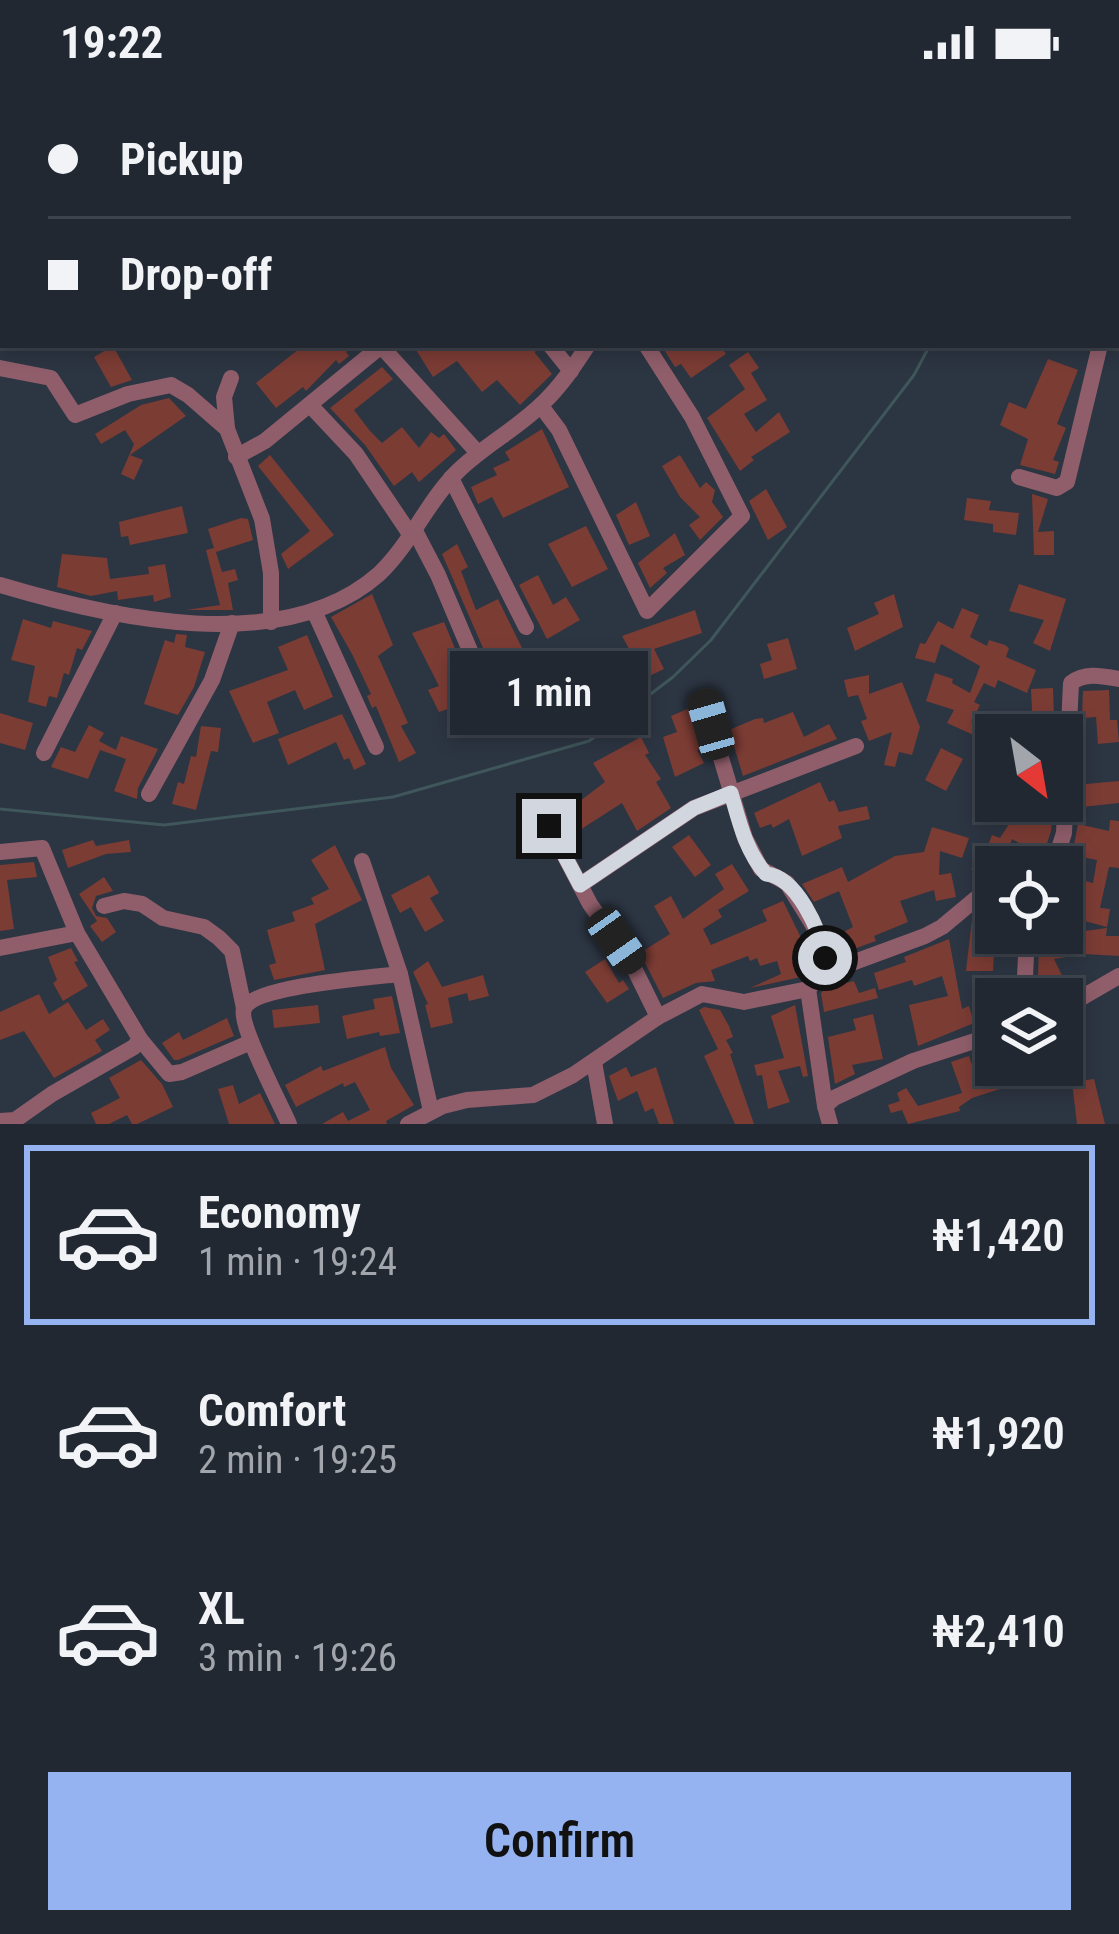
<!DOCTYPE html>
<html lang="en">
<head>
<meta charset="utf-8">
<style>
  :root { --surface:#212832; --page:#2d343e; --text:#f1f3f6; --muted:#a2a6ac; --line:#3e444d; --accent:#95b2f1 }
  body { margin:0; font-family:"Roboto Condensed",sans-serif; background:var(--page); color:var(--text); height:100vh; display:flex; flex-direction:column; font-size:45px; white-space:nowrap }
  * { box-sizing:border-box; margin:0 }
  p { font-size:39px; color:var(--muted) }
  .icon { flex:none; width:66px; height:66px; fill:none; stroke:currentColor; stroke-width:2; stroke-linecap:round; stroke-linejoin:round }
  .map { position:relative; height:1040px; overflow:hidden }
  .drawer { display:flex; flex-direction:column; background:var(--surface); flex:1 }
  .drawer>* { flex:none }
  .hud { position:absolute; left:0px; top:0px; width:1119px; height:264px; box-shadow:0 6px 18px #0003,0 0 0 3px var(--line); display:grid; align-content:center; height:264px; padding:0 48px; background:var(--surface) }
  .needle { width:78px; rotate:149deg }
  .buttons { position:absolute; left:975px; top:630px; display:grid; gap:24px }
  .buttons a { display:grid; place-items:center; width:108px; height:108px; border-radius:0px; background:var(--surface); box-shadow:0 6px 18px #0003,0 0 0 3px var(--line); font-size:60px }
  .end { position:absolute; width:54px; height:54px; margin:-27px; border:15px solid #d1d6df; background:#111; box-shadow:0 0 0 6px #111 }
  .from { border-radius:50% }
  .bubble { position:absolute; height:84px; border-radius:0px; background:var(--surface); box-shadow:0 6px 18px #0003,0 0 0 3px var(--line); font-size:39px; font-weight:600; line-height:84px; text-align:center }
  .car { position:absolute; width:36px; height:72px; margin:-36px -18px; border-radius:15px; box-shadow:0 0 9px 3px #0007; background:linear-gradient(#222 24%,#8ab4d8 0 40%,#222 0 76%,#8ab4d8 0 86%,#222 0) }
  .hud b { display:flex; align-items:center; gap:42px; height:114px; font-size:45px }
  .hud b+b { border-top:3px solid var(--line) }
  .hud i { width:30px; height:30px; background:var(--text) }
  ul { padding:21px 0 0; list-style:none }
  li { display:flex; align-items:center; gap:36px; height:180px; margin:0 24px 18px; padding:0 24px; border:6px solid transparent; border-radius:0px }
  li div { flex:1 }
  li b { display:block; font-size:45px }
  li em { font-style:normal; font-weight:600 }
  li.on { border-color:var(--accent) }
  li>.icon { width:108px; height:108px; stroke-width:1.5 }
  .cta { display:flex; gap:24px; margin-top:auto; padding:24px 48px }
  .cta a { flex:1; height:138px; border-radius:0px; background:var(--accent); color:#111; font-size:48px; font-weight:600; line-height:138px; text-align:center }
  .status { display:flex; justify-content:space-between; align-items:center; height:84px; padding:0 60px; background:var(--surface); direction:ltr }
  .status svg { height:33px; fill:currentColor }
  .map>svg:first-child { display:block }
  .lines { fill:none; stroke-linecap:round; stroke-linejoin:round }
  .stream { stroke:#3f565a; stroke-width:3 }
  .building { fill:#7b3c34 }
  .minor { stroke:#905e6b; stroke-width:16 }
  .route { stroke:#d1d6df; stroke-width:15 }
</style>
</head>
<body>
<div class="status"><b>19:22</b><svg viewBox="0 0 49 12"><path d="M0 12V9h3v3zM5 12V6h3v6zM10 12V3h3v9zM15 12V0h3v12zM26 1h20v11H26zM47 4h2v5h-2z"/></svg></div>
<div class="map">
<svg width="1119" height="1040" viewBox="0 0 1119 1040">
  <rect width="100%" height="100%" fill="#2c3542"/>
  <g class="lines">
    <!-- stream -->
    <g class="stream">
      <polyline points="1016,3 1017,0"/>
      <polyline points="0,725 164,741 393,713 589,657 673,593 711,556 914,291 930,261"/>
    </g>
  </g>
  <!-- building -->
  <g class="building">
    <polygon points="304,261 354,261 346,268 349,272 339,280 336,276 306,307 303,303 276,324 256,299"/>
    <polygon points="413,261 537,261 535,269 552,290 520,321 497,296 482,308 457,277 433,293"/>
    <polygon points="661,261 720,261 726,270 691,294 681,280 675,283"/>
    <polygon points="113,262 132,296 111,303 94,273"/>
    <polygon points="748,268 759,284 751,289 767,316 744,330 756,348 779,328 790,348 751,373 754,376 740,387 707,334 745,305 729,281"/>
    <polygon points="1048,275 1078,286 1057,340 1066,344 1053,376 1059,378 1055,390 1020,381 1028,355 1000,341 1009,318 1026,325"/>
    <polygon points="382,283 393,295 354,326 370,347 382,359 402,343 419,364 431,348 439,354 444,350 456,366 419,398 412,388 394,402 365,361 330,324"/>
    <polygon points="169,314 186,332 130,371 143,376 134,396 121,390 134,360 125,346 101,360 95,350 141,321"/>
    <polygon points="542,345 569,403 503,434 492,413 478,420 471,403 497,391 493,384 510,376 505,368"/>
    <polygon points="270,371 334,451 288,485 281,470 310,447 258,382"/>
    <polygon points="680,371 700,404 706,398 715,406 712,418 723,433 700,456 689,441 700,433 680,413 662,382"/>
    <polygon points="766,405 787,443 768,456 749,417"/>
    <polygon points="1032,410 1048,415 1038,448 1054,447 1054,471 1034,471"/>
    <polygon points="967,414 991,417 989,426 1019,429 1016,451 993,448 993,440 964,436"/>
    <polygon points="636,418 650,452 629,461 616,431"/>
    <polygon points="182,422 188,449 130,461 128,452 121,453 119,438"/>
    <polygon points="241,434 248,435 253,456 216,468 222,488 235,485 238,496 228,499 233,526 186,526 220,521 206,466 214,464 208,445"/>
    <polygon points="586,442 608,485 572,503 548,460"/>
    <polygon points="675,449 685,471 663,484 667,489 650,504 638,479"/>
    <polygon points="457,460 468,483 461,487 476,526 498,515 524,568 517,570 524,587 532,584 539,601 531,606 524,609 509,575 490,580 442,470"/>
    <polygon points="62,470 107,474 110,495 149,490 148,483 165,480 171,513 154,518 153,511 118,516 117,507 91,512 57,503"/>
    <polygon points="538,491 553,521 566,513 580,536 547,555 519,501"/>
    <polygon points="1019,500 1066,515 1050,567 1033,559 1044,536 1009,527"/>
    <polygon points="372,510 393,561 378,572 408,639 401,642 416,669 399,678 376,622 372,624 367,612 371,610 352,570 331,533"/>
    <polygon points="894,510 903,543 855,567 847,544 879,530 874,519"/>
    <polygon points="962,524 979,531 970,553 987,562 989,556 1005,561 1009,564 1006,573 1036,586 1027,609 998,596 995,604 984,599 974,618 980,621 971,638 983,645 978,653 947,639 954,626 926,617 935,589 953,595 952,599 970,609 980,582 941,560 935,579 915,574 920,559 925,560 938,537 953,545"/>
    <polygon points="695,526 702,549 654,565 664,585 645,594 622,552"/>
    <polygon points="23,535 51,544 53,537 92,547 82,566 77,564 69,591 64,589 57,614 49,612 46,623 28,618 35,582 11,576"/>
    <polygon points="444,538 476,615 439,628 428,606 439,602 412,549"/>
    <polygon points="176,550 187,551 185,563 205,568 194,603 178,631 144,620 165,556 174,559"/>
    <polygon points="307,551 333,613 304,626 295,606 267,618 279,649 253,659 229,607 288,586 278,563"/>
    <polygon points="788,554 797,585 764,595 760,580 772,576 767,560"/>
    <polygon points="869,591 869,610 902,598 920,643 912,671 899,668 895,683 884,681 892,648 869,657 861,637 867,635 858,611 848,613 844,596"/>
    <polygon points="1053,604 1054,632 1029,633 1056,651 1018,651 1032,626 1031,605"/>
    <polygon points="1109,606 1110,636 1117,636 1119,658 1098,660 1096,633 1082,634 1083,607"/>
    <polygon points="692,623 705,664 697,666 704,679 675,693 663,653 677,648 671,632"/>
    <polygon points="793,628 804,653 829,640 837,655 743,692 729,646 755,635 763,634 764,639"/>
    <polygon points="0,629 33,639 25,666 0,659"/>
    <polygon points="342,630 366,680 354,686 349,674 344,676 336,658 288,681 278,655"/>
    <polygon points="89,641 104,649 99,657 116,666 121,652 158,665 138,704 137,715 114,707 126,675 100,666 88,695 51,683 61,663 75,668"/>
    <polygon points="201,642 221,644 218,668 211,667 196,726 172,720 178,698 184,700 191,672 196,673"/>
    <polygon points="641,653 649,669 645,671 661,695 656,698 671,724 637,747 622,719 572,751 559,733 605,698 593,679"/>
    <polygon points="941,664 963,675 946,707 925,696"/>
    <polygon points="1119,697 1119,719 1082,723 1086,700"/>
    <polygon points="820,698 829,718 834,716 839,728 867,722 870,735 838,742 842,754 802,772 789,735 773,744 771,740 760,744 754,729"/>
    <polygon points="999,717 1042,717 1052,722 1052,726 1024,729 1052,735 1051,747 1043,772 1012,755 1002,783 985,791 970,785 987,782 981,780 992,751 1000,754 1018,726"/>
    <polygon points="1110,736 1119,737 1119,784 1109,783 1100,824 1110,825 1107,843 1062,831 1069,793 1093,799 1097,776 1072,771 1078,740 1109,747"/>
    <polygon points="932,743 969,754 962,774 940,767 939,791 951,789 956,813 936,817 934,806 900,817 908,838 874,852 876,857 837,871 828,845 836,852 853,843 839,807 814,818 802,800 842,783 848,798 895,772 924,768"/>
    <polygon points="689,751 711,781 695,793 672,763"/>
    <polygon points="93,756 96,762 129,756 131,768 106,770 68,784 62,766"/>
    <polygon points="335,761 362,816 315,840 325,886 274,896 269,881 276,879 267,846 295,837 292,828 314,820 311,814 329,805 311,776"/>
    <polygon points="34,778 37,793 7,796 14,845 0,847 0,781"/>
    <polygon points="732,780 749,807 718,826 722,833 703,845 711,861 767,837 762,826 783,817 812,876 810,884 801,893 750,904 781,890 777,877 760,882 757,874 750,877 748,872 711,886 715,897 696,899 663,914 640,869 670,850 654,822 671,812 683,835 724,805 715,790"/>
    <polygon points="429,791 439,809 430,814 444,837 425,848 411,823 400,829 391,811"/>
    <polygon points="104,793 113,807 96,812 92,824 96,832 107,834 116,848 102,858 90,842 97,837 79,810"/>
    <polygon points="982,826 992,827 988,868 994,868 993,887 966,887 972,835"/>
    <polygon points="1107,844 1106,852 1119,852 1119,872 1085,870 1054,875 1069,906 1051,915 1042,896 1038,896 1039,857 1048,852"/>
    <polygon points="949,855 962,925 969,922 974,939 918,962 909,921 948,912 942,892 914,902 912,896 879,906 874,889 906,878 904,873"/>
    <polygon points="71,864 78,877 74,878 88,902 63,917 53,899 57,896 48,873"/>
    <polygon points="605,875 619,899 623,896 629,905 607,919 585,888"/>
    <polygon points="428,877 442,903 483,891 489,912 469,917 467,909 448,914 453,939 431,944 425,921 428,920 413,888"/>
    <polygon points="854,897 859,909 875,904 878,914 824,928 821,909 826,904"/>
    <polygon points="39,910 49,930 68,918 86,946 103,935 110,946 95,956 102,967 54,994 24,947 0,956 0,928"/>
    <polygon points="392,912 400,949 380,952 379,948 347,955 342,932 375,925 373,915"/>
    <polygon points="318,921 320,939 274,944 272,926"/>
    <polygon points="795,921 808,992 803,993 800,982 778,987 790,1018 768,1025 762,991 757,992 754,981 784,974 771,932"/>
    <polygon points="704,923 720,926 729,942 733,953 726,956 733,969 730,970 754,1040 735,1040 704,972 718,965 699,926"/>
    <polygon points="873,930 883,975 852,981 855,990 835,1000 828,953 856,946 853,935"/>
    <polygon points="227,934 234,952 178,976 174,976 162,959 179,948 183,956"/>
    <polygon points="385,963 391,984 414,1021 386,1037 387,1040 322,1040 343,1028 348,1037 370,1026 355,998 344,1003 343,999 296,1023 285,1001 321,982 323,987"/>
    <polygon points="969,972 975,990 1001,987 1003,1004 972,1014 959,1023 960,1027 908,1040 902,1026 891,1029 888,1021 900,1017 897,1009 906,1004 918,1022 962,1009 951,978"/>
    <polygon points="141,976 162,1000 173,1023 137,1040 132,1040 127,1031 109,1040 96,1040 91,1029 120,1014 109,994"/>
    <polygon points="626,983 631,993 656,983 674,1040 659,1040 653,1024 645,1028 637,1007 618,1017 609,992"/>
    <polygon points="1094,995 1105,1040 1077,1040 1072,998"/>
    <polygon points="233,1001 239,1020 260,1009 275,1040 229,1040 218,1005"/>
  </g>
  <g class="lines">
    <!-- minor -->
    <g class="minor">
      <polyline points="706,0 708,3"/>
      <polyline points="603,3 605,0"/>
      <polyline points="847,3 849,0"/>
      <polyline points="1116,49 1119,50"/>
      <polyline points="1116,194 1119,182"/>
      <polyline points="550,261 571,287"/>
      <polyline points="0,284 51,294 75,331 128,310 171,301 188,311 227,345 262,435 271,489 271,538"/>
      <polyline points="310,321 356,370 410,450"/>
      <polyline points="541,322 559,346 647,527 742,432 692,333 646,261"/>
      <polyline points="227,344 224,313 231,294"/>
      <polyline points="236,373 265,357 381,262 478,369"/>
      <polyline points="1019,393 1057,404 1067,398 1100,261"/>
      <polyline points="451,394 526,543"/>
      <polyline points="414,445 438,491 485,602"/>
      <path d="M 0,501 C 110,534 284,574 379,490 C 410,461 427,418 457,388 C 483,362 517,345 543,319 C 561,302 575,281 588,261"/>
      <polyline points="315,529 376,663"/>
      <polyline points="703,614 745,754 761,785 787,799 813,841 825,874 822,890 808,905 825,1022"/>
      <polyline points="44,669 115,529"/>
      <polyline points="149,710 212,596 232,539"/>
      <polyline points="549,742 590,820 631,878 658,933"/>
      <polyline points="0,768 42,764 77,849 140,955 134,963 52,1010 15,1036 0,1037"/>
      <polyline points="362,777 400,890 431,1027"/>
      <polyline points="1024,783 1033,783"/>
      <path d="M 1053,783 L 1064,749 L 1071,599 C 1085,588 1102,592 1119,595"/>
      <polyline points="580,801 694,724 856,662"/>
      <polyline points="104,822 124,817 142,820 163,834 204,843 219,854 232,867 244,924"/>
      <polyline points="0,864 77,849"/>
      <polyline points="822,890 925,852 942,843 996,798"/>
      <polyline points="1024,915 1027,849"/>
      <polyline points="1062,925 1119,892"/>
      <polyline points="140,955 169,990 182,988 251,958"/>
      <polyline points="594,978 605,1040"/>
      <path d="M 289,1040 C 281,1021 238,940 244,925 C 253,902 374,893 400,890"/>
      <polyline points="408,1040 443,1022 467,1016 533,1011 573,991 658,933 702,910 744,918 808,905"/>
      <polyline points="830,1040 825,1022 834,1014 913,977 996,950"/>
    </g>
  </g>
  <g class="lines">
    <!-- route -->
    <path class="route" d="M 549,742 L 580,801 L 694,724 L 731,709 C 739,737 746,768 766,790 C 797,793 820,846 825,874"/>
  </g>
</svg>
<div class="buttons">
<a><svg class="needle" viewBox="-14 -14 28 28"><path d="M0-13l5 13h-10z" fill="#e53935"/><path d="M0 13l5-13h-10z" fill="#a2a6ac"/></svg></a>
<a><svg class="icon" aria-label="locate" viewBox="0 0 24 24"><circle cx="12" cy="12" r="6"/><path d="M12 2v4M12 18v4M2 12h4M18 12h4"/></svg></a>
<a><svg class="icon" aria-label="layers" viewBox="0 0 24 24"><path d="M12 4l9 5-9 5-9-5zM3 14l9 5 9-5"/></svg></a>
</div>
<i class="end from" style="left:825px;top:874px"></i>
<i class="end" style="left:549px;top:742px"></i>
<div class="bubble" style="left:450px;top:567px;width:198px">1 min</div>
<i class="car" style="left:711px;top:640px;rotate:344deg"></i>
<i class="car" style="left:617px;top:857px;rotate:145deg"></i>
<div class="hud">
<b><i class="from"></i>Pickup</b>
<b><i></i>Drop-off</b>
</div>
</div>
<section class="drawer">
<ul>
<li class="on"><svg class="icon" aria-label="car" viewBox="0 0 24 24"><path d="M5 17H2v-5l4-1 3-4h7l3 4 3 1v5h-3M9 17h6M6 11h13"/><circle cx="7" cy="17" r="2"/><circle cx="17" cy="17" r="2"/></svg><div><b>Economy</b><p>1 min · 19:24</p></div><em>₦1,420</em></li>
<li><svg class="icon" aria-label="car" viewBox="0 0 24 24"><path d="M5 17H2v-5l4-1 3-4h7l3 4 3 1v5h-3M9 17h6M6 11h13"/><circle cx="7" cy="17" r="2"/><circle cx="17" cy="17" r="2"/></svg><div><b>Comfort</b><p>2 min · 19:25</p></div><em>₦1,920</em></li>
<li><svg class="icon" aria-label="car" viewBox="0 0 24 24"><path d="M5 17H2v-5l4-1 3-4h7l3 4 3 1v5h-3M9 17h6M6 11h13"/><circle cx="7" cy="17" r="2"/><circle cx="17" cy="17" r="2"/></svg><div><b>XL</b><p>3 min · 19:26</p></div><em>₦2,410</em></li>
</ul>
<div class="cta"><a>Confirm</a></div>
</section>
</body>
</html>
